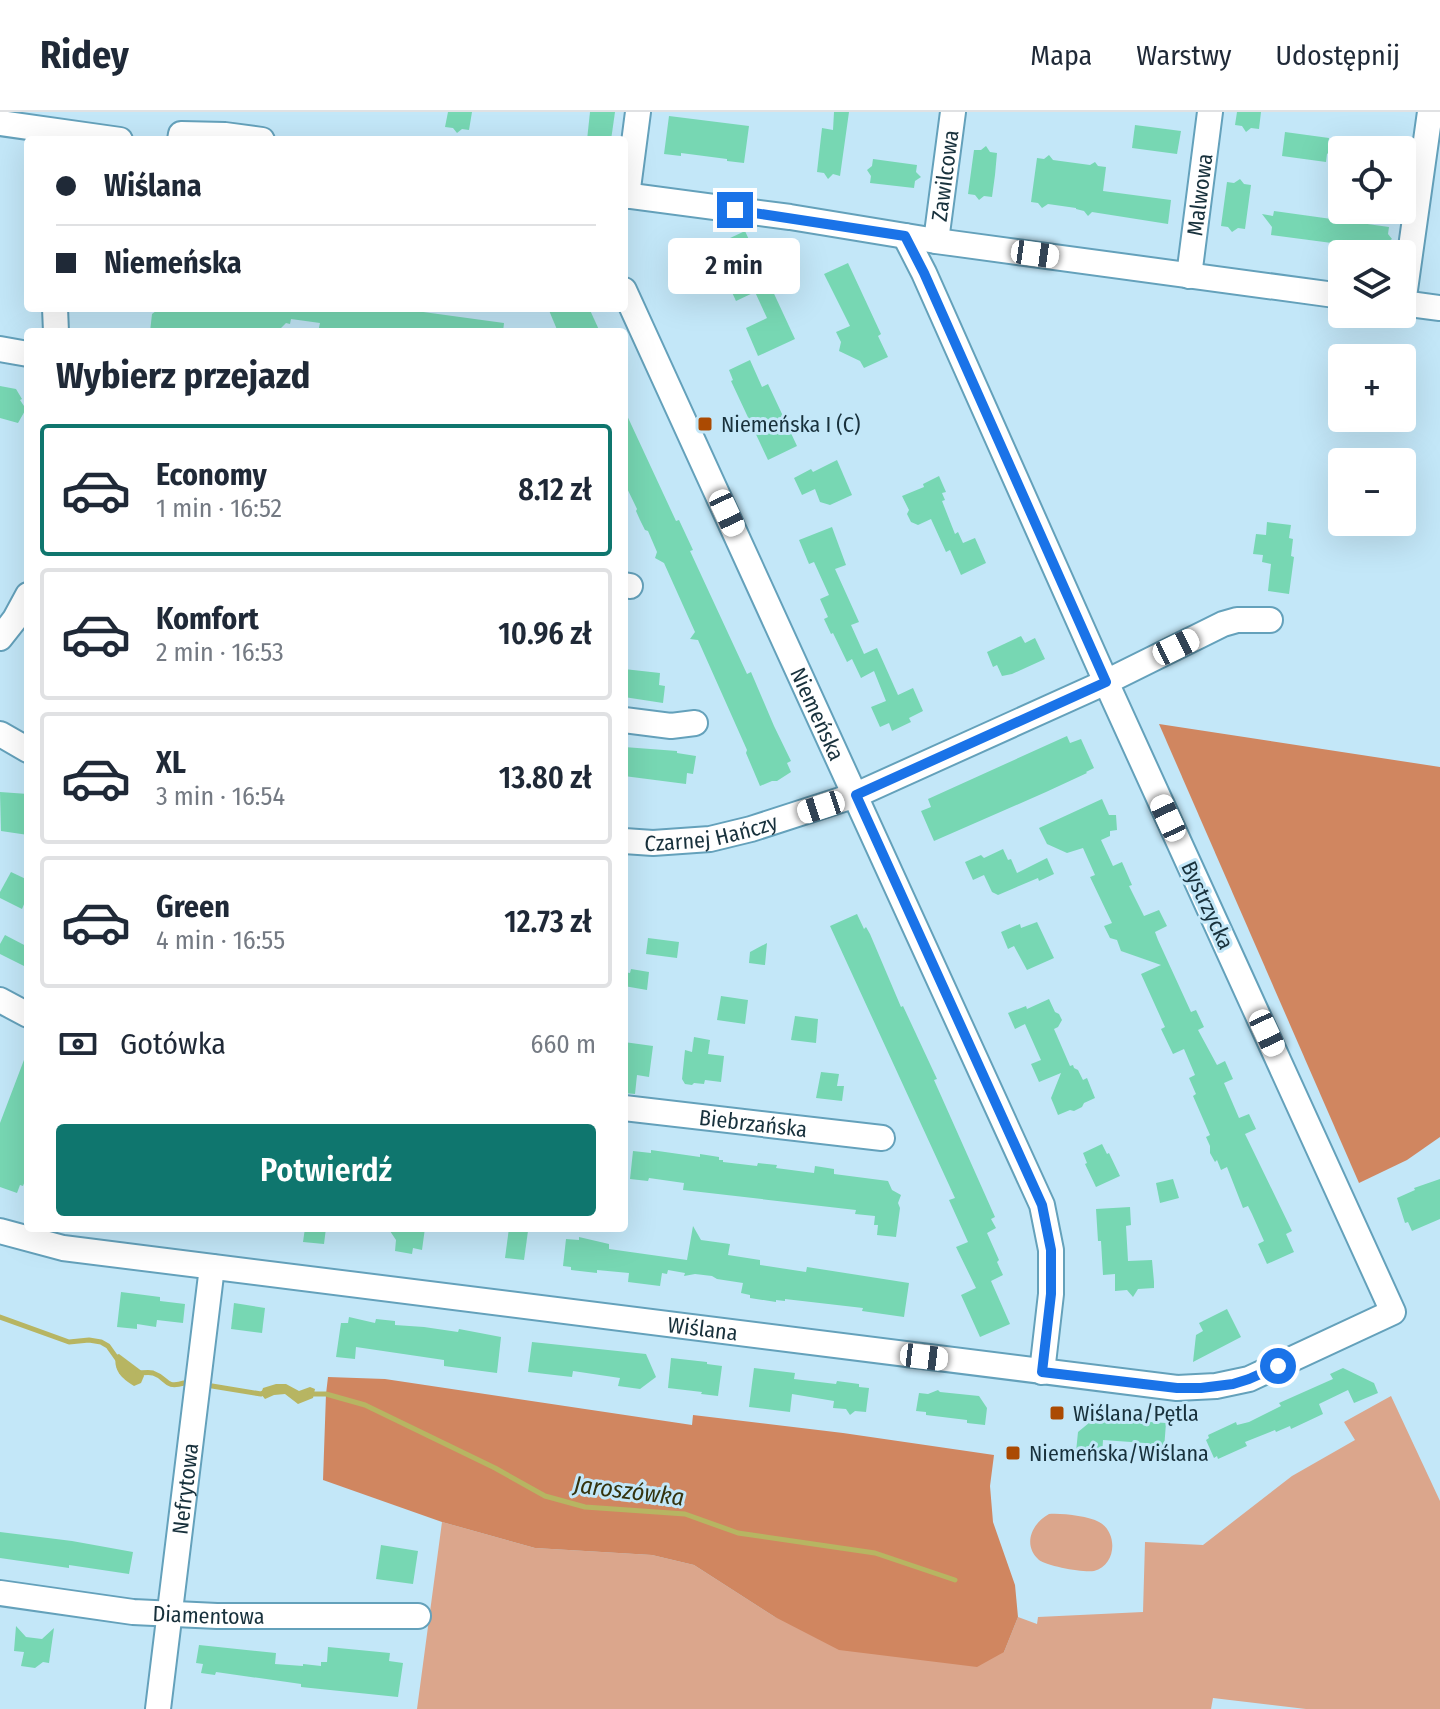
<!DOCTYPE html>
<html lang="pl">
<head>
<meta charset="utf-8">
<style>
  :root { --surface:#fff; --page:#f2f2f3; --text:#1f2937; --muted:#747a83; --line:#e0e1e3; --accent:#0f766e }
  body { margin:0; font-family:"Fira Sans Condensed",sans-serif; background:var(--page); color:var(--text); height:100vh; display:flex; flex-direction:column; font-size:30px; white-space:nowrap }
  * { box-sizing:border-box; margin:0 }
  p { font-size:26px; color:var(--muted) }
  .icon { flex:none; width:44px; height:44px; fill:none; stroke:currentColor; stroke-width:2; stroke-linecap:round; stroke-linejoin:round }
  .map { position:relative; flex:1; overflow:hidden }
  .sheet { position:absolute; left:24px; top:216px; width:604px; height:904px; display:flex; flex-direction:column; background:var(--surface); border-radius:8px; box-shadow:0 8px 32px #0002 }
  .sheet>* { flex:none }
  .guide { position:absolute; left:24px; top:24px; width:604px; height:176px; border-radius:8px; box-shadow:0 8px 32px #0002; display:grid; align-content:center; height:176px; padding:0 32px; background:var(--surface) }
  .tools { position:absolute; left:1328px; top:24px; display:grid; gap:16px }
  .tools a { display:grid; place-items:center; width:88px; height:88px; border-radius:8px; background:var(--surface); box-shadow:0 8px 32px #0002; font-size:40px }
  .end { position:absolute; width:36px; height:36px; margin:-18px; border:10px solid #1a73e8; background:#fff; box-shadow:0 0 0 4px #fff }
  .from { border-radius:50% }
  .bubble { position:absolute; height:56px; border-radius:8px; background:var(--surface); box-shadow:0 8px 32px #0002; font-size:26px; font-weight:600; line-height:56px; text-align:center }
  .car { position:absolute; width:24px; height:48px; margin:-24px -12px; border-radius:10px; box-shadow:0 0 6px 2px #0007; background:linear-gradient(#fff 24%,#345 0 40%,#fff 0 76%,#345 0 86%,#fff 0) }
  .guide b { display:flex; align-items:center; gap:28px; height:76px; font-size:30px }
  .guide b+b { border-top:2px solid var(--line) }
  .guide i { width:20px; height:20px; background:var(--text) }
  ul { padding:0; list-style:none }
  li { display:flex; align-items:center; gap:24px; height:132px; margin:0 16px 12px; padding:0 16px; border:4px solid var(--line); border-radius:8px }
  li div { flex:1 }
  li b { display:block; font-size:30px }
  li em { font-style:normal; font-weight:600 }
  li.active { border-color:var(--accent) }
  li>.icon { width:72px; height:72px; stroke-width:1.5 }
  h2 { padding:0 32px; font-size:36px; line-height:96px }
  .pay { display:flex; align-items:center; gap:20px; height:88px; padding:0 32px; font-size:30px }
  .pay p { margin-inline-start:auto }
  .action { display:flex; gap:16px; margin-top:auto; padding:16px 32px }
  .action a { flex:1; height:92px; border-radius:8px; background:var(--accent); color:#fff; font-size:32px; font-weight:600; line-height:92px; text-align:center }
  header { display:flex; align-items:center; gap:48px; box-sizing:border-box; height:112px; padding:0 40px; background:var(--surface); border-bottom:2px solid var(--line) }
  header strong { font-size:38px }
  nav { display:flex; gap:44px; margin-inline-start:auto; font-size:28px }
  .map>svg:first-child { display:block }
  .green { fill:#dba68c }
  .forest { fill:#d08660 }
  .water { fill:#b7b562 }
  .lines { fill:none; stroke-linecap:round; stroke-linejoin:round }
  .stream { stroke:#b7b562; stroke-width:5 }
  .building { fill:#77d7b3 }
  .minor-casing { stroke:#64a1bb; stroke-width:28 }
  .minor { stroke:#fff; stroke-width:24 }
  .route { stroke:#1a73e8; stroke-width:10 }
  .poi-dot { fill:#ab4a02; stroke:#c3e7f8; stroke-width:3 }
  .labels { text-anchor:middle; stroke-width:6; stroke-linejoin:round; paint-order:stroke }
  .street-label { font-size:22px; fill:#18313c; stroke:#c3e7f8 }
  .poi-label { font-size:22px; fill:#18313c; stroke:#c3e7f8; text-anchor:start }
  .water-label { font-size:24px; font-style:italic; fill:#34330e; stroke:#c3e7f8 }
</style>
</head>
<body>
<header>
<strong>Ridey</strong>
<nav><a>Mapa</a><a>Warstwy</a><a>Udostępnij</a></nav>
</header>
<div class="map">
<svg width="1440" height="1597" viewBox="0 0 1440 1597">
  <rect width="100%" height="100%" fill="#c3e7f8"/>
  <!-- green -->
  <g class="green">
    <polygon points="1391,1284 1440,1389 1440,1597 1306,1597 1213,1586 1211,1597 417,1597 442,1410 535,1436 652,1443 694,1453 775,1505 1004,1540 1018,1505 1037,1512 1038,1505 1143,1500 1145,1430 1203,1433 1292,1364 1355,1328 1344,1310"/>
    <path d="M 1049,1402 C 1062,1401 1088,1404 1099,1410 C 1118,1420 1117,1453 1094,1459 C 1084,1461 1047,1454 1039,1448 C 1022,1433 1032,1411 1049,1402 Z"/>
  </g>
  <!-- forest -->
  <g class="forest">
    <polygon points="1159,612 1440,655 1440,1025 1407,1048 1359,1071"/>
    <polygon points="328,1265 385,1267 692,1313 693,1303 843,1321 994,1343 990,1374 993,1410 1015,1473 1018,1505 1004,1540 977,1555 839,1538 775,1505 694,1453 652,1443 535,1436 442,1410 323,1368 326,1282"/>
  </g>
  <!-- water -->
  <g class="water">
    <path d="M 119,1242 L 143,1260 L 144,1264 L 141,1271 L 134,1274 C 121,1266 113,1258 116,1243 Z"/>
    <polygon points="276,1272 286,1272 299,1279 310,1275 315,1277 313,1286 298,1292 285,1282 274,1283 265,1287 261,1282 263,1276"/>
  </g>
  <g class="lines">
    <!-- stream -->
    <g class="stream">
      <polyline points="0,1205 69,1230 89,1228 101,1230 108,1234 118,1248"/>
      <path d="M 138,1261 C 142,1261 149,1260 153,1261 C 168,1266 164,1277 184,1271"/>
      <polyline points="212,1274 261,1282 267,1279"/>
      <polyline points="310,1282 326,1282 365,1293 495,1356 545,1384 585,1395 685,1402 738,1421 875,1441 955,1468"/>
    </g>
  </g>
  <!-- building -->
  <g class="building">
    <polygon points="448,0 472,0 469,18 462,17 457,21 453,16 445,15"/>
    <polygon points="590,0 615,0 611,28 587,28"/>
    <polygon points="834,0 849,0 840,64 833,62 828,67 824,61 817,60 822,16 833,18"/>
    <polygon points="1237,0 1261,0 1259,17 1251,16 1246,20 1242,14 1235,13"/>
    <polygon points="669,4 749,14 744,51 727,49 727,47 681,41 681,44 664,42"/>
    <polygon points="1135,13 1181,19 1177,42 1132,36"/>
    <polygon points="1285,20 1329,26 1328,33 1332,38 1327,42 1326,50 1282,44"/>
    <polygon points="986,34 990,40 997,41 995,63 992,85 984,84 979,88 975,83 968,82 974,38 981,38"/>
    <polygon points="1049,43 1053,48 1090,53 1095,50 1098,54 1106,55 1103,79 1171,88 1168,112 1092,100 1088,104 1084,99 1076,97 1076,96 1048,92 1042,96 1038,91 1031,90 1037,46 1044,47"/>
    <polygon points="873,47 917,53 916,60 921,65 915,69 914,76 870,71 871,64 867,58 872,54"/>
    <polygon points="1240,67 1244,72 1251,73 1245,117 1238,116 1232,120 1228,115 1221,114 1227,70 1234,71"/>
    <polygon points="1274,99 1389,115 1388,122 1392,127 1386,131 1385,138 1271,123 1272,115 1262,102 1273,104"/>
    <polygon points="745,119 795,227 758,244 746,216 767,206 755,180 736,189 711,135"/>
    <polygon points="848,151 881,222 878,224 888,245 864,256 860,249 839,239 841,230 836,220 850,214 824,162"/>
    <polygon points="160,196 394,196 504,211 503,220 318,220 320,211 291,207 290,212 286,211 277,220 150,220 152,202"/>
    <polygon points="548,196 589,196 600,220 558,220"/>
    <polygon points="750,248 762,275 768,272 797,334 768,348 731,269 733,268 729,258"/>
    <polygon points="0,274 16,277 22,287 20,288 26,297 18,311 0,306"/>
    <polygon points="624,297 676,409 679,408 693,438 690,439 747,562 751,560 774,614 791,649 787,651 791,660 777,669 772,669 760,674 746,641 747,638 698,528 690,527 695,520 664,451 655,446 657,440 648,419 645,418 640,408 636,399 637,397 624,370"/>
    <polygon points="837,348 852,383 830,393 820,390 815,377 802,383 794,366 811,357 813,360"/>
    <polygon points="939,364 946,380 942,381 945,388 942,389 955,422 958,420 963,431 975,426 986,451 961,463 950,438 946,440 931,407 918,413 911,410 907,402 909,398 902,384 924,375 923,372"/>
    <polygon points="1267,410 1291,413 1289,426 1293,427 1291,444 1294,445 1289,482 1268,479 1271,452 1262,450 1263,443 1253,442 1256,422 1266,423"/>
    <polygon points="832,415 846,453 835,457 859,510 851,513 864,542 877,536 898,583 913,576 923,599 909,606 911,610 892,619 889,611 880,615 871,595 886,589 874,559 861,566 852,547 847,550 833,521 831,522 824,507 828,505 820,487 829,483 814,450 809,452 799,428"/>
    <polygon points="1021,524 1025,531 1035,526 1045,547 1012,562 1002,564 997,553 993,555 987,540"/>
    <polygon points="624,557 660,561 659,573 665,574 663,591 624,585"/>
    <polygon points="1067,624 1070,631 1081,627 1094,656 1086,660 1087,661 1046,680 934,729 921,699 931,695 928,687"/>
    <polygon points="624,635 677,639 677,641 696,644 693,662 687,661 686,672 624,664"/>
    <polygon points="0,680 28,682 28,723 1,719"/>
    <polygon points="1102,687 1109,703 1116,703 1117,718 1110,719 1110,724 1101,728 1113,754 1122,750 1132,773 1129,774 1144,804 1159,798 1167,814 1155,820 1158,828 1191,900 1196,898 1204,915 1198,918 1217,953 1225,949 1233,967 1224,971 1239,1006 1249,1002 1256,1017 1245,1022 1292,1119 1286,1122 1294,1140 1267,1152 1258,1132 1264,1129 1252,1102 1248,1094 1243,1096 1227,1055 1221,1058 1217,1048 1215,1050 1210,1041 1210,1034 1206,1025 1210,1023 1193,984 1196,982 1189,966 1195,963 1184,937 1173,942 1161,917 1165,915 1141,862 1161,853 1121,839 1117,828 1110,826 1104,814 1112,811 1090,765 1095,763 1083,736 1067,741 1047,732 1039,716"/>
    <polygon points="1003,737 1008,748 1011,747 1017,761 1047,746 1054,762 1039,769 1038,766 998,783 992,780 984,763 973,768 965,750 981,743 984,746"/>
    <polygon points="11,760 28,768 28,783 22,797 0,786 0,780"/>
    <polygon points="857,802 864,817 866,815 870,822 901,895 903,894 937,967 934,968 995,1105 991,1107 996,1116 987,1121 999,1148 997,1150 1003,1163 991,1169 1010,1212 980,1225 961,1183 976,1176 956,1135 968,1130 949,1088 955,1086 830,814"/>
    <polygon points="1037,810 1054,846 1027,858 1014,834 1008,837 1001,820 1020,812 1021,816"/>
    <polygon points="5,823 28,835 28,856 0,842 0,832"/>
    <polygon points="648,826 679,830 677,846 646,842"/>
    <polygon points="767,831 765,853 749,851 750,840"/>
    <polygon points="631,857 649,860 647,878 624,874 624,860 630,861"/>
    <polygon points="721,884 748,888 745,912 717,908"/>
    <polygon points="1049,887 1055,900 1059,902 1062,908 1058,915 1054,917 1070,954 1073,953 1074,956 1078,958 1083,968 1087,966 1095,986 1084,991 1082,995 1074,999 1070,998 1058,1003 1051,986 1061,961 1039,970 1031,952 1041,948 1025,912 1015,917 1008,901 1026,894 1027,897"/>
    <polygon points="795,904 818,907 816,931 791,928"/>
    <polygon points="694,925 710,928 708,942 724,944 721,970 705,968 704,972 694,971 692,973 685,972 682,967 685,938 692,940"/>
    <polygon points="624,930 653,934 649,965 637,963 635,982 624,981"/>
    <polygon points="27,940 28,940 28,1061 23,1074 20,1073 17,1081 0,1075 0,1011"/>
    <polygon points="821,960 839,962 837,974 844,974 842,989 816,986"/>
    <polygon points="1102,1032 1107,1042 1109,1041 1120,1064 1096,1075 1085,1052 1087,1051 1083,1041"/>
    <polygon points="651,1038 700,1045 700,1042 719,1045 719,1048 723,1048 723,1050 757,1054 758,1051 777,1053 776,1056 814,1061 815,1054 834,1057 834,1062 888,1069 892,1078 901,1083 898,1091 900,1096 896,1125 877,1123 878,1113 874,1113 875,1104 855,1102 856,1098 683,1078 684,1071 649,1066 648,1069 630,1067 633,1039 651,1041"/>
    <polygon points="1173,1067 1179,1086 1160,1091 1156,1071"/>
    <polygon points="1440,1067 1440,1107 1412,1119 1408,1110 1405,1111 1397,1086 1415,1078 1414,1076"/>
    <polygon points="1130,1095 1131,1113 1126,1114 1128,1149 1152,1148 1154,1170 1154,1176 1138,1177 1133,1185 1127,1178 1115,1179 1115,1162 1103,1163 1101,1129 1098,1129 1096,1097"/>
    <polygon points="693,1114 701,1128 730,1132 728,1143 760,1148 760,1153 806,1160 807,1155 909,1171 904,1205 862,1199 863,1196 785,1187 785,1189 776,1188 776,1190 750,1186 750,1183 741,1181 743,1171 717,1167 712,1164 695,1162 684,1164 685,1161 668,1158 667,1162 662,1161 660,1174 628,1170 629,1161 597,1158 597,1161 571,1158 571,1155 563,1154 566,1127 579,1128 579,1125 609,1132 609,1137 687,1148"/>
    <polygon points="305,1116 326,1116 324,1132 303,1130"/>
    <polygon points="388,1116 425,1116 422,1138 413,1136 412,1142 395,1139 396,1128"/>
    <polygon points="509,1116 528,1119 524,1148 505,1146"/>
    <polygon points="121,1180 160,1185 160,1189 185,1192 183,1211 157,1208 156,1215 137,1212 137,1217 117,1215"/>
    <polygon points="234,1191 265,1196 262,1221 231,1217"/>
    <polygon points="1227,1197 1241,1225 1193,1250 1196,1223 1203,1219 1199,1211"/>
    <polygon points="349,1205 375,1211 376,1207 395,1209 395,1213 424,1215 458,1220 459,1217 501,1225 497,1261 444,1254 444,1248 356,1235 355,1247 336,1245 341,1211 348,1211"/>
    <polygon points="532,1230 646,1242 656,1265 640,1277 618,1274 620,1266 573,1259 572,1265 528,1260"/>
    <polygon points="671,1246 707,1250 707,1252 722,1254 718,1284 701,1282 702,1280 668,1276"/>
    <polygon points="754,1256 795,1261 794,1267 836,1272 837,1269 859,1272 859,1275 869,1276 866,1300 855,1299 850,1303 846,1297 833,1296 834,1289 792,1282 790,1300 749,1295"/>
    <polygon points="1343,1256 1374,1271 1378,1281 1354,1291 1348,1278 1319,1292 1323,1302 1291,1317 1290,1314 1276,1320 1275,1318 1245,1330 1247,1334 1218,1347 1217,1344 1214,1346 1206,1328 1209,1326 1208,1323 1236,1310 1237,1313 1249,1310 1281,1294 1279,1291 1333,1267 1330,1262"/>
    <polygon points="938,1278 940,1280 979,1284 987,1296 985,1313 967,1311 967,1308 926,1303 926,1300 916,1299 919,1281 928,1282"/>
    <polygon points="1107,1296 1106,1307 1166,1311 1164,1337 1145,1336 1145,1331 1103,1328 1102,1344 1076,1340 1078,1320"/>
    <polygon points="0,1420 72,1429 133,1440 129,1462 69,1453 69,1456 0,1446"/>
    <polygon points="381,1433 418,1439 413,1472 376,1467"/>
    <polygon points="16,1514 26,1525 42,1527 54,1516 49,1551 43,1550 35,1556 21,1554 24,1540 14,1539"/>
    <polygon points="199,1533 276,1541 275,1552 303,1554 303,1552 321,1554 321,1550 327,1550 328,1535 390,1541 389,1549 403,1551 398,1585 301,1575 301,1572 216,1560 215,1563 201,1561 203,1552 196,1551"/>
  </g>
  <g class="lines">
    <!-- minor casing -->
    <g class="minor-casing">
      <g id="minor">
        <polyline points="0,11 120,28"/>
        <polyline points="180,28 181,22 225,23 262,28"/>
        <polyline points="624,83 790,105 936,129 1342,184"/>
        <polyline points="627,84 638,0"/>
        <path id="s1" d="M 936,129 L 953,0"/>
        <path id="s2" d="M 1189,164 L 1210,0"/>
        <path id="s3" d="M 624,178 L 1042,1093 L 1051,1138 L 1051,1182 L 1042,1260"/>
        <polyline points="1402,191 1440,196"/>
        <polyline points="1403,192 1430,0"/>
        <polyline points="55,196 56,220"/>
        <polyline points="0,237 28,242"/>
        <polyline points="624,473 630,474"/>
        <polyline points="0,526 15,507 28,483"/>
        <polyline points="624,608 671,614 695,611"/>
        <polyline points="0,622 28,638"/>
        <path id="s4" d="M 624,729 L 653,731 L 710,727 L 751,717 L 856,683 L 1106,570 L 1223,512 L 1237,508 L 1270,508"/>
        <polyline points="0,888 28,903"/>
        <path id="s5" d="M 624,996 L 882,1026"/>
        <path id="s6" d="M 0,1119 L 63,1136 L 1177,1276 L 1216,1274 L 1249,1267 L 1393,1200 L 1106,570 L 924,161 L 905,124"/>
        <path id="s7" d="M 0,1481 L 133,1500 L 217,1504 L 418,1504"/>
        <path id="s8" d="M 158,1597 L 212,1155"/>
      </g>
    </g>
    <!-- minor -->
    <use href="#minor" class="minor"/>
  </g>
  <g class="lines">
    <!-- route -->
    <polyline class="route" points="735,98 905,124 924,161 1106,570 856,683 1042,1093 1051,1138 1051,1182 1042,1260 1177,1276 1201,1276 1233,1272 1249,1267 1278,1254"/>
  </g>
  <!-- markers -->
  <g class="poi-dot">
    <rect x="697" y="304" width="16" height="16" rx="4"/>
    <rect x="1049" y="1293" width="16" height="16" rx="4"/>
    <rect x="1005" y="1333" width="16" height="16" rx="4"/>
  </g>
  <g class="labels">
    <!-- street labels -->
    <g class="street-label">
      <text dy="8" stroke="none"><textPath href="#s1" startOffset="66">Zawilcowa</textPath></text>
      <text dy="8" stroke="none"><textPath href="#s2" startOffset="82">Malwowa</textPath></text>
      <text dy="8" stroke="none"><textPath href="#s3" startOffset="466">Niemeńska</textPath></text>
      <text dy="8" stroke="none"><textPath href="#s4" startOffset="88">Czarnej Hańczy</textPath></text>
      <text transform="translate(1208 793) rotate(65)" y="8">Bystrzycka</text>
      <text dy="8" stroke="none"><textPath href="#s5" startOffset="130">Biebrzańska</textPath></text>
      <text dy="8" stroke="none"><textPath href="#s6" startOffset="710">Wiślana</textPath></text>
      <text dy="8" stroke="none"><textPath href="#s8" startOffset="222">Nefrytowa</textPath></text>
      <text dy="8" stroke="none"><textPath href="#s7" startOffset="210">Diamentowa</textPath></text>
    </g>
    <!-- poi labels -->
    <g class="poi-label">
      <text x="721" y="320">Niemeńska I (C)</text>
      <text x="1073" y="1309">Wiślana/Pętla</text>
      <text x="1029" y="1349">Niemeńska/Wiślana</text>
    </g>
    <!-- water labels -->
    <g class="water-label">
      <text transform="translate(629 1379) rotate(7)" y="8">Jaroszówka</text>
    </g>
  </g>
</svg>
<div class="tools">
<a><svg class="icon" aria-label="locate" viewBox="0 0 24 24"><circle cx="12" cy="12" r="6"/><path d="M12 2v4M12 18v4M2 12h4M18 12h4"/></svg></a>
<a><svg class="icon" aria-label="layers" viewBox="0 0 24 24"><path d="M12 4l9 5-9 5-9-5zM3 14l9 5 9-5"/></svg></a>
<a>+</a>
<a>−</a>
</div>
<i class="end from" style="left:1278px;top:1254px"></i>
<i class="end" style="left:735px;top:98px"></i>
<div class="bubble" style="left:668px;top:126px;width:132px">2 min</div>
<i class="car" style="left:1035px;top:142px;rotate:98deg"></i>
<i class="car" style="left:727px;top:401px;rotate:155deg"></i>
<i class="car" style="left:1176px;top:535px;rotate:64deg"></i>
<i class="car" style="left:821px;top:695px;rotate:252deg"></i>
<i class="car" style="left:1168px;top:706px;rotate:335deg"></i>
<i class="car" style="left:1267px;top:921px;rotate:155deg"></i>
<i class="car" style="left:924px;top:1245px;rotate:97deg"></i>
<div class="guide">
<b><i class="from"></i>Wiślana</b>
<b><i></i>Niemeńska</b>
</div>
<section class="sheet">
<h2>Wybierz przejazd</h2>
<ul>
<li class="active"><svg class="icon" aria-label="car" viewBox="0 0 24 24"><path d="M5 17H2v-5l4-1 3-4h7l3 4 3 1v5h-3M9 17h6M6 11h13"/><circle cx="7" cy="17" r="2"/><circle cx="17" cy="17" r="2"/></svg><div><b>Economy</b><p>1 min · 16:52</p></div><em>8.12 zł</em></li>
<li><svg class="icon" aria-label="car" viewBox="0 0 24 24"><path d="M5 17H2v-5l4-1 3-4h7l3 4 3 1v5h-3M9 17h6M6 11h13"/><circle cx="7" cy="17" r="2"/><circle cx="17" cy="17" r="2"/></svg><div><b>Komfort</b><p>2 min · 16:53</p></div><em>10.96 zł</em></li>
<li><svg class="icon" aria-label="car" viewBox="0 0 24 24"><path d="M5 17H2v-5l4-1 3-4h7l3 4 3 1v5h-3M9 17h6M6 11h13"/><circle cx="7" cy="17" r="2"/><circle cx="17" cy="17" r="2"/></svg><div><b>XL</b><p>3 min · 16:54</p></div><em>13.80 zł</em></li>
<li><svg class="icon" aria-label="car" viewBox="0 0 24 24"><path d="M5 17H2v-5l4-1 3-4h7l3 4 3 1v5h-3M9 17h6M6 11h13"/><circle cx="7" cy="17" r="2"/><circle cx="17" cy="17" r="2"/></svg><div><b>Green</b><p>4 min · 16:55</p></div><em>12.73 zł</em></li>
</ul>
<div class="pay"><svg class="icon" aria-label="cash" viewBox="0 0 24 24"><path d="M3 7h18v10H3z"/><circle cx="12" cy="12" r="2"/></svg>Gotówka<p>660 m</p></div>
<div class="action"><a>Potwierdź</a></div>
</section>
</div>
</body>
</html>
